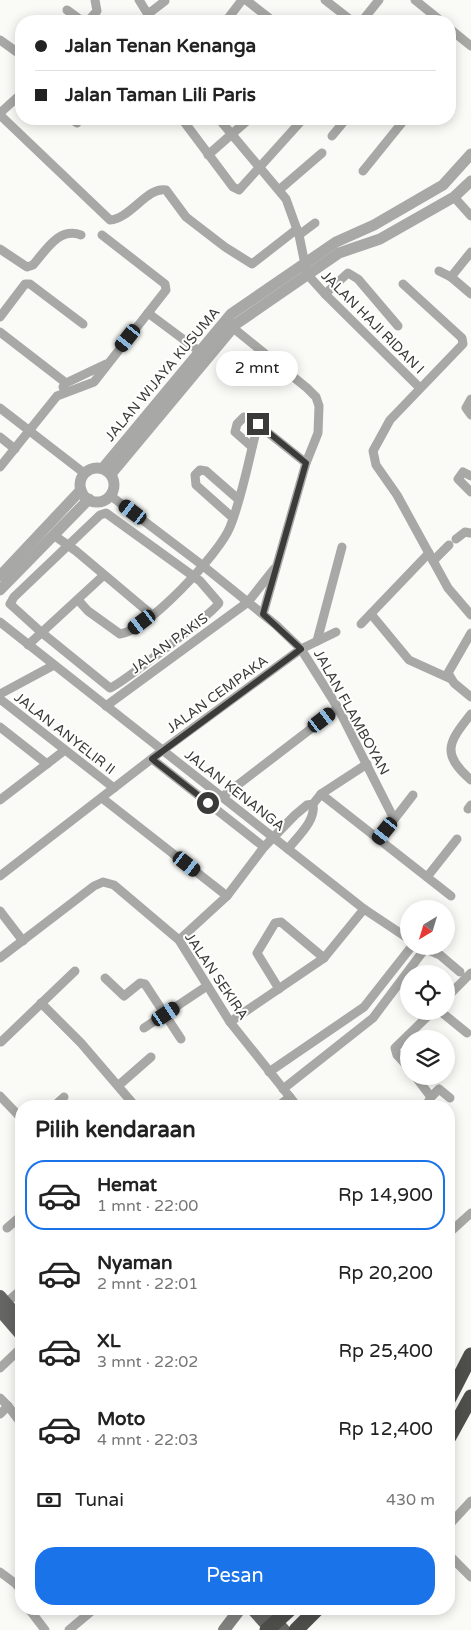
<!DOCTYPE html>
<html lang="id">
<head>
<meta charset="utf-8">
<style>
  :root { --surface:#fff; --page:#f2f2f2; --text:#222; --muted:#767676; --line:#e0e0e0; --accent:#1a73e8 }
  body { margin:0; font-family:"Varela Round",sans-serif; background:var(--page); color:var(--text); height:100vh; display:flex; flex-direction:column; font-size:19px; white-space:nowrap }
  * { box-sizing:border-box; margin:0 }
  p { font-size:16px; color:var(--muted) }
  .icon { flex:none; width:28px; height:28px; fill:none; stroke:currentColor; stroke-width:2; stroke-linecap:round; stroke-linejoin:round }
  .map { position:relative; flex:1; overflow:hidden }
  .details { position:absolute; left:15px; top:1100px; width:440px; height:515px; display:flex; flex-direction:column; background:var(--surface); border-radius:20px; box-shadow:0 2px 12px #0003 }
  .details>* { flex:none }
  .guide { position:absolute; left:15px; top:15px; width:441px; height:110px; border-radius:20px; box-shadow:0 2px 12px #0003; display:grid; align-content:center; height:110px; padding:0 20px; background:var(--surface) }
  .needle { width:32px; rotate:218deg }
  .controls { position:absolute; left:400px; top:900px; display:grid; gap:10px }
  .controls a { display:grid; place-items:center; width:55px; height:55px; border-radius:50%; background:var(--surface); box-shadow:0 2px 12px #0003; font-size:25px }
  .end { position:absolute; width:22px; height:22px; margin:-11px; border:6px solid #3b3b39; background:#fff; box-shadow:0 0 0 2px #fff }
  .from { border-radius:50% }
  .bubble { position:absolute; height:35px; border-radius:18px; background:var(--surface); box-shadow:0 2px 12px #0003; font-size:16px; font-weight:600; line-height:35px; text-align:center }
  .car { position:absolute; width:15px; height:30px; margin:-15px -8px; border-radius:6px; box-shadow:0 0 4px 1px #0007; background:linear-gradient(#222 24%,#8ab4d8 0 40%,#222 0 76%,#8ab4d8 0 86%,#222 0) }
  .guide b { display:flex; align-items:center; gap:18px; height:48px; font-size:19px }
  .guide b+b { border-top:1px solid var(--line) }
  .guide i { width:12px; height:12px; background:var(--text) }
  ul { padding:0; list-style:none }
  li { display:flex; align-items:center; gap:15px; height:70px; margin:0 10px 8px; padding:0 10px; border:2px solid transparent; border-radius:20px }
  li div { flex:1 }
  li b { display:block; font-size:19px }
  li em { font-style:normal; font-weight:600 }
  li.current { border-color:var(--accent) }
  li>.icon { width:45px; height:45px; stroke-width:1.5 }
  h2 { padding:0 20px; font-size:22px; line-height:60px }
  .pay { display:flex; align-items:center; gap:12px; height:55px; padding:0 20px; font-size:19px }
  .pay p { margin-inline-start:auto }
  .action { display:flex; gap:10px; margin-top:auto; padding:10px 20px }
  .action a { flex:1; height:58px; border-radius:20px; background:var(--accent); color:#fff; font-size:20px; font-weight:600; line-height:58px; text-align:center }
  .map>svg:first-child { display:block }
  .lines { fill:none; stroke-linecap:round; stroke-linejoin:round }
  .minor { stroke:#a8a9a7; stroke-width:9 }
  .tertiary { stroke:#a8a9a7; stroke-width:11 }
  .secondary { stroke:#81817f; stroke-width:12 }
  .primary { stroke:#656663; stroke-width:12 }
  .motorway { stroke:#4e4e4b; stroke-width:15 }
  .route { stroke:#3b3b39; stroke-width:6 }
  .labels { text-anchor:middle; stroke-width:4; stroke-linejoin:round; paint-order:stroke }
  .street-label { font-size:14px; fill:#3b3b39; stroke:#fff }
</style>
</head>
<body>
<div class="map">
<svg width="471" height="1630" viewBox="0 0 471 1630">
  <rect width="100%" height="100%" fill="#fafbf7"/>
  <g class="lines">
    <!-- minor -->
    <g class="minor">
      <polyline points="139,0 152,21"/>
      <polyline points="246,0 273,21"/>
      <polyline points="325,0 352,21"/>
      <polyline points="415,0 441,21"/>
      <polyline points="67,10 82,21"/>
      <polyline points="148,14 165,1"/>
      <polyline points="88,21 97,11 95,0"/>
      <polyline points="226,21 242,0"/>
      <polyline points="362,21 379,0"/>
      <polyline points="450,29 471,46"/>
      <polyline points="0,40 21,55"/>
      <polyline points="0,113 21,94"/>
      <path d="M 0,115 L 110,220 C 130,219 148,186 166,190 L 186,217 L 225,247 L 252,264 L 297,229"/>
      <polyline points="71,119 77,123"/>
      <polyline points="182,119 233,187 239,190 303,119"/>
      <polyline points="219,119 286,199 299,235 307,274 325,294 420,388"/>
      <polyline points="332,136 346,119"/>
      <polyline points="208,155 249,119"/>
      <polyline points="363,171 405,119"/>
      <polyline points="279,190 322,153"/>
      <polyline points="454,197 471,216"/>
      <polyline points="299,235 315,223"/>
      <path d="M 0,249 L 27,267 L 33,265 C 47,249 59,227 81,235"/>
      <polyline points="439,271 451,277 471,294"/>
      <polyline points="451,277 471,252"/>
      <polyline points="403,284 462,338 463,344 390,420 373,451 376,465 397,495 448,588 471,615"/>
      <polyline points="325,294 348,273 358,279 398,326"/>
      <polyline points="148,313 199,351"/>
      <polyline points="0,317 25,284 30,284 83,324"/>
      <polyline points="232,327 307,388 316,397 319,406 318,433 306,463 263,614"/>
      <polyline points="0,332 66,383"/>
      <polyline points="63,387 66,383 106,364"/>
      <polyline points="471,399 466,408 471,415"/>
      <polyline points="0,408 84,473"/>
      <polyline points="0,437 15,449"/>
      <polyline points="252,447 235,432 237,424 244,417 250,418 306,463"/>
      <polyline points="0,467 57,396 94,382 166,290 165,284 102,235"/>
      <polyline points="471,476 463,472 458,479 471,492"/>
      <polyline points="111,496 202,565 276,625 301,649 338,708 394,819"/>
      <path d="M 106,513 L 200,581 L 219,603 C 215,611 121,684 110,688 L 41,632 L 10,604 L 14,597 L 100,515 Z"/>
      <polyline points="233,518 196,485 195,475 200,470 206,471 238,499"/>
      <polyline points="55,536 76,551 152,615"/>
      <polyline points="456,539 465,532 470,533"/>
      <polyline points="433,561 449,545"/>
      <path d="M 78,600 L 88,611 L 120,634 C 147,631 220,553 230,527 C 243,495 249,457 258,424"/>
      <polyline points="371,614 409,660 451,679"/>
      <polyline points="0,622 364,909 409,939"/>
      <polyline points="361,624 429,553"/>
      <polyline points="471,633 448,673 454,683 471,697"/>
      <polyline points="317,641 342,547"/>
      <polyline points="28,645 104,575"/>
      <polyline points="0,694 54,665"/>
      <polyline points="0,699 114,788"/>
      <polyline points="106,706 248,602 274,569"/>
      <path d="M 471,714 C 449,742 440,753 471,780"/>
      <polyline points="0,727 47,764"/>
      <polyline points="152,759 264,847"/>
      <polyline points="321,794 451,896"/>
      <polyline points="222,797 338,708"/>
      <polyline points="102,798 227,896"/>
      <polyline points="0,800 65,750"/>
      <polyline points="468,809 471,805"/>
      <polyline points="379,839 413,795"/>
      <path d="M 288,849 C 298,836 316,821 313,804"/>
      <polyline points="0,876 163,750 301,649 336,632"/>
      <polyline points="427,877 457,839"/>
      <polyline points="0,911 23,941"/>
      <polyline points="179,940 227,896 264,847 295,815 307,805 313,804 321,794 367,764"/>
      <polyline points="419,946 440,955 460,972"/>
      <polyline points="0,958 94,886 103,882 114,885 179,940 230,1022 297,1106"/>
      <polyline points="105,978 124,996 140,983 145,984 181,1039"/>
      <polyline points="279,989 257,953 275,923 281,922 324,958"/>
      <polyline points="446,998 471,973"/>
      <polyline points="41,1003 81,1043 135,1106"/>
      <polyline points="440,1011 467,1033"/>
      <polyline points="230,1022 324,958 364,909"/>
      <polyline points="144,1028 207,986"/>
      <polyline points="1,1042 75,971"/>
      <polyline points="409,1068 397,1055 395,1048 433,1011"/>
      <polyline points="269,1072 364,1007 412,946"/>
      <polyline points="415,1076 431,1097 426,1106"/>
      <polyline points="119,1085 151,1057"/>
      <polyline points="283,1089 373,1018 424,950"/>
      <polyline points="0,1096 21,1118"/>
      <polyline points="431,1097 439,1089 450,1098"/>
      <polyline points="54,1106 64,1097"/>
      <polyline points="278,1106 290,1097"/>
      <polyline points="7,1228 21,1216"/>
      <polyline points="449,1233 471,1213"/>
      <polyline points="6,1303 21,1290"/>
      <polyline points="0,1368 21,1348"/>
      <polyline points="0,1398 8,1406 0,1414"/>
      <polyline points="8,1406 21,1423"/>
      <polyline points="21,1487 21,1495"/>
      <polyline points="449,1525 471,1501"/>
      <polyline points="449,1555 471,1577"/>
      <polyline points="20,1561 21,1559"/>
      <polyline points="0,1572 16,1584 21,1590"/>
      <polyline points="29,1609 45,1630"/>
      <polyline points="69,1630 94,1609"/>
    </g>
    <!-- tertiary -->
    <g class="tertiary">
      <circle cx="97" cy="485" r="17"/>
      <polyline points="103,468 231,314 336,242 374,225 443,185 471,154"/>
      <polyline points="111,474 236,324 339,253 380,239 454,197 471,181"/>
      <polyline points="0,576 81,490"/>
      <polyline points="0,590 89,499"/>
    </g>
    <!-- secondary -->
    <polyline class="secondary" points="224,1630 240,1609"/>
    <!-- primary -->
    <g class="primary">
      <polyline points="0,1296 21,1320"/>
      <polyline points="0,1311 21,1335"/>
      <polyline points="252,1609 271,1630"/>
      <polyline points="266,1609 284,1630"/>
    </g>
    <!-- motorway -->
    <g class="motorway">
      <polyline points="449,1398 471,1355"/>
      <polyline points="449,1437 471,1397"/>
      <polyline points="267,1630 290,1609"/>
      <polyline points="296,1630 317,1609"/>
    </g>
  </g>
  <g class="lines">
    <!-- route -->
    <polyline class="route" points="208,803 152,759 301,649 263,614 306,463 258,424"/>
  </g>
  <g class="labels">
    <!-- street labels -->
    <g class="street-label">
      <text transform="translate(373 322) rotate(45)" y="5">JALAN HAJI RIDAN I</text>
      <text transform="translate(162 374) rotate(-50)" y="5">JALAN WIJAYA KUSUMA</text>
      <text transform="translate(169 643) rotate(-36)" y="5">JALAN PAKIS</text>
      <text transform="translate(217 694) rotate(-36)" y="5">JALAN CEMPAKA</text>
      <text transform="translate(352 712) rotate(61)" y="5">JALAN FLAMBOYAN</text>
      <text transform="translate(65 733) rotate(38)" y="5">JALAN ANYELIR II</text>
      <text transform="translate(235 790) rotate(38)" y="5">JALAN KENANGA</text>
      <text transform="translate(217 976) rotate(56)" y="5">JALAN SEKIRA</text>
    </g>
  </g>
</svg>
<div class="controls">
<a><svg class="needle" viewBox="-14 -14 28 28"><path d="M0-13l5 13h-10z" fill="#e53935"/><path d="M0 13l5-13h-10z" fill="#767676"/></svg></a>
<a><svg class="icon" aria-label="locate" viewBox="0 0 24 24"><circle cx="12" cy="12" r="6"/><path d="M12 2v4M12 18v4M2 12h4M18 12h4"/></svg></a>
<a><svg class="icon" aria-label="layers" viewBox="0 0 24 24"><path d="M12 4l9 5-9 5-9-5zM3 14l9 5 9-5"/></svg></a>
</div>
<i class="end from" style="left:208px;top:803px"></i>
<i class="end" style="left:258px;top:424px"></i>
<div class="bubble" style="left:216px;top:351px;width:82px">2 mnt</div>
<i class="car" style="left:128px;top:338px;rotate:218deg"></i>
<i class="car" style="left:133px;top:512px;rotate:307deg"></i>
<i class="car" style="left:142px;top:622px;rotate:233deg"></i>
<i class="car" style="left:322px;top:720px;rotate:53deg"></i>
<i class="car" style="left:385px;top:831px;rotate:219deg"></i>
<i class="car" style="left:187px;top:864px;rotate:128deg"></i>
<i class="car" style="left:166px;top:1014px;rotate:56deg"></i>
<div class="guide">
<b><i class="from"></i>Jalan Tenan Kenanga</b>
<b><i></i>Jalan Taman Lili Paris</b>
</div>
<section class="details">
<h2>Pilih kendaraan</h2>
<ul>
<li class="current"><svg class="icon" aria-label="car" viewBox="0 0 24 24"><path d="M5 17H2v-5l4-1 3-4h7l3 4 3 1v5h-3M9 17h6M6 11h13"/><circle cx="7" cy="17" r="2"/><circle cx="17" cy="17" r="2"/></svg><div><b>Hemat</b><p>1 mnt · 22:00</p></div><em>Rp 14,900</em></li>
<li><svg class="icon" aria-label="car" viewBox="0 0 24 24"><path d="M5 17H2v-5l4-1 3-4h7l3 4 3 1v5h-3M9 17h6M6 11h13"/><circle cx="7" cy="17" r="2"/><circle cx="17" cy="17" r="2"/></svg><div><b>Nyaman</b><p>2 mnt · 22:01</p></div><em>Rp 20,200</em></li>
<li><svg class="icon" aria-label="car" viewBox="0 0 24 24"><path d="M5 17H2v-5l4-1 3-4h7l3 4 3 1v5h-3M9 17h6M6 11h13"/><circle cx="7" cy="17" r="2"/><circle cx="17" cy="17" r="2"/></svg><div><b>XL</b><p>3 mnt · 22:02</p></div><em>Rp 25,400</em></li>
<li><svg class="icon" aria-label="car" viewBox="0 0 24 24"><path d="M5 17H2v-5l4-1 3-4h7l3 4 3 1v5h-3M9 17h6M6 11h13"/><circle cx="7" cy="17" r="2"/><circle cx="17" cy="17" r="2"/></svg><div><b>Moto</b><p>4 mnt · 22:03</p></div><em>Rp 12,400</em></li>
</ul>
<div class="pay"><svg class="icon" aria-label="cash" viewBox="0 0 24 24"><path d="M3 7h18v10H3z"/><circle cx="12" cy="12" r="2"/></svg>Tunai<p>430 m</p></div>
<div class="action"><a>Pesan</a></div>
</section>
</div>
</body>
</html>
